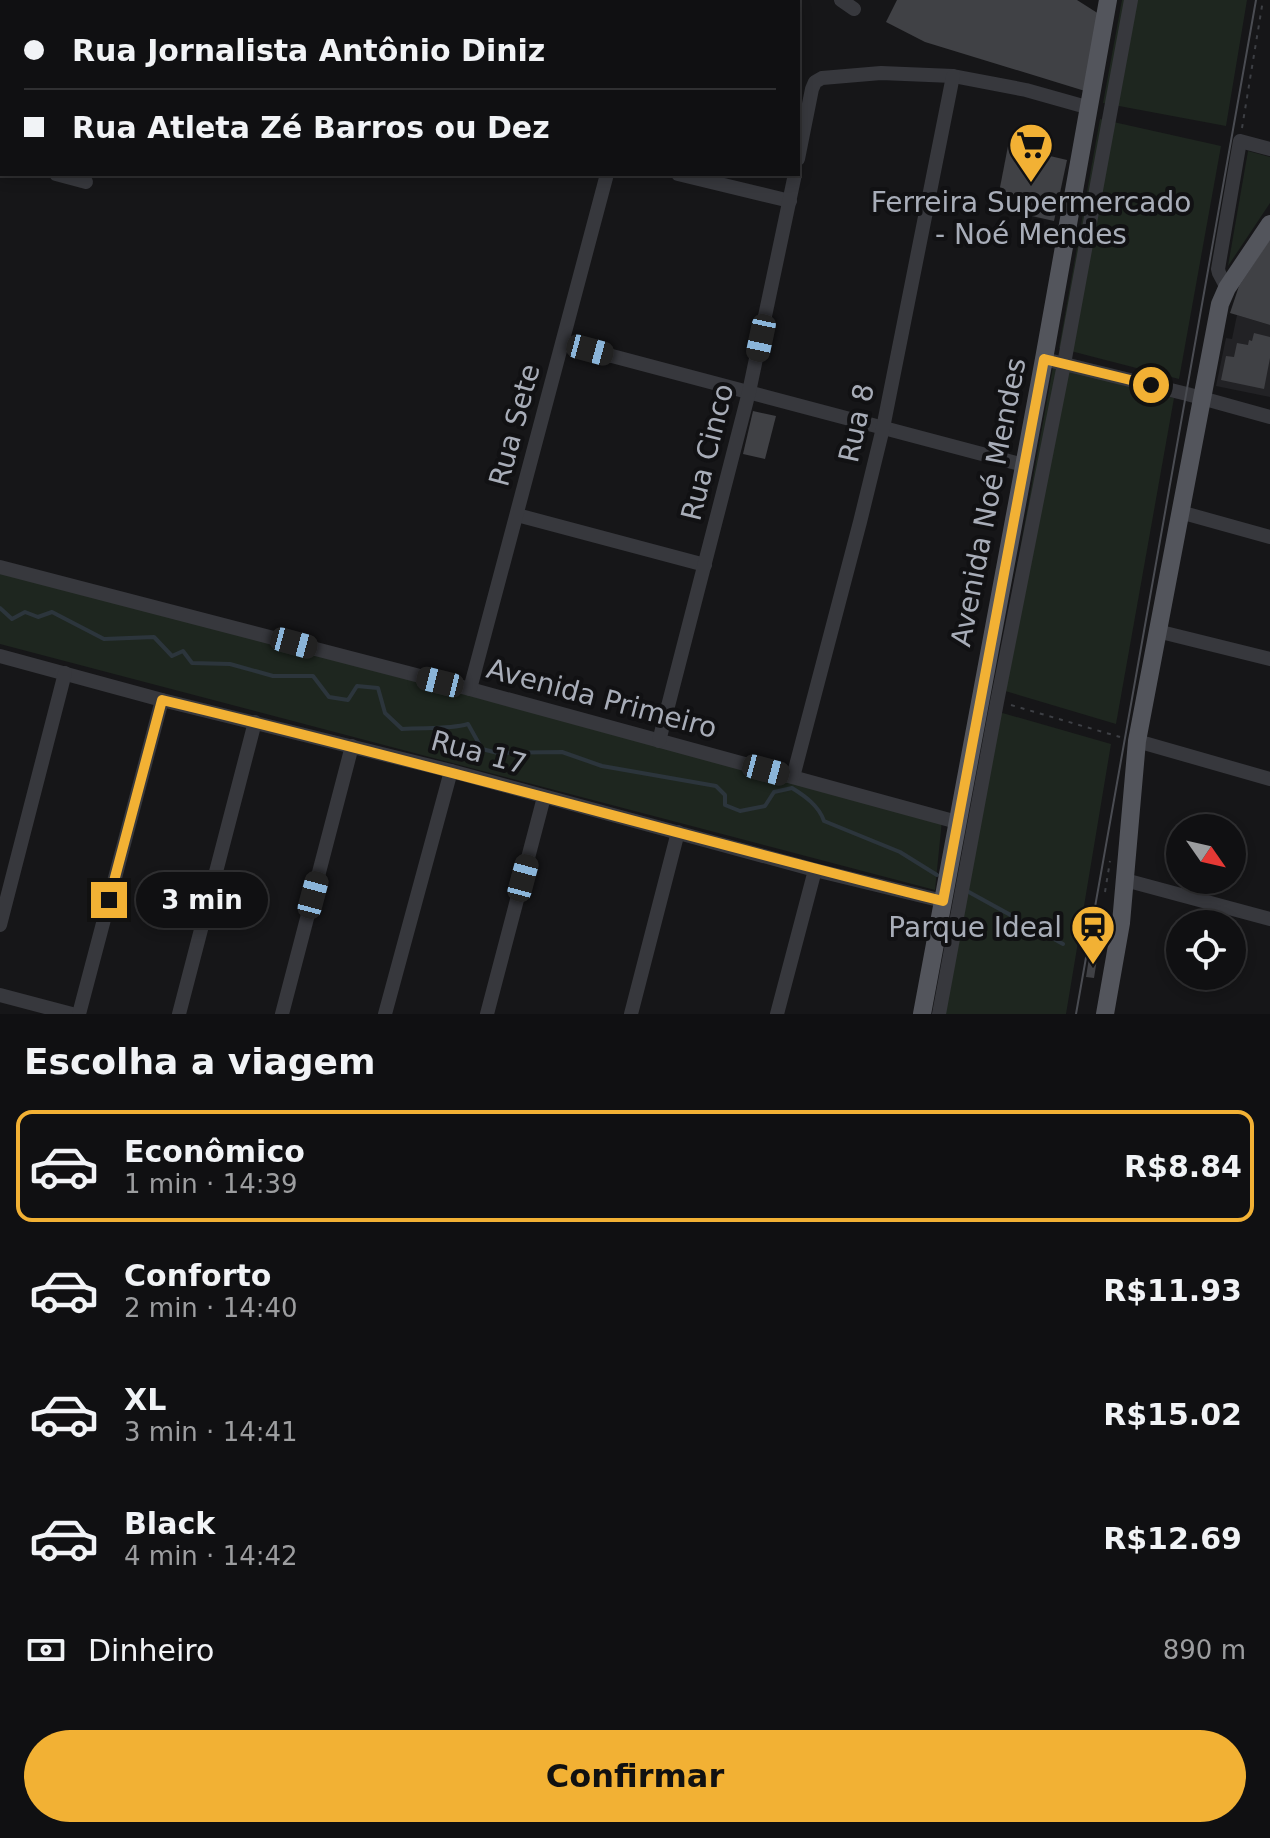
<!DOCTYPE html>
<html lang="pt">
<head>
<meta charset="utf-8">
<style>
  :root { --surface:#101012; --page:#19191b; --text:#f1f3f6; --muted:#9c9d9f; --line:#303032; --accent:#f2b134 }
  body { margin:0; font-family:"DejaVu Sans",sans-serif; background:var(--page); color:var(--text); height:100vh; display:flex; flex-direction:column; font-size:30px; white-space:nowrap }
  * { box-sizing:border-box; margin:0 }
  p { font-size:26px; color:var(--muted) }
  .icon { flex:none; width:44px; height:44px; fill:none; stroke:currentColor; stroke-width:2; stroke-linecap:round; stroke-linejoin:round }
  .map { position:relative; height:1014px; overflow:hidden }
  .panel { display:flex; flex-direction:column; background:var(--surface); flex:1 }
  .panel>* { flex:none }
  .guide { position:absolute; left:0px; top:0px; width:800px; height:176px; box-shadow:0 4px 12px #0003,0 0 0 2px var(--line); display:grid; align-content:center; height:176px; padding:0 24px; background:var(--surface) }
  .needle { width:52px; rotate:124deg }
  .controls { position:absolute; left:1166px; top:814px; display:grid; gap:16px }
  .controls a { display:grid; place-items:center; width:80px; height:80px; border-radius:50%; background:var(--surface); box-shadow:0 4px 12px #0003,0 0 0 2px var(--line); font-size:40px }
  .end { position:absolute; width:36px; height:36px; margin:-18px; border:10px solid #f2b134; background:#111; box-shadow:0 0 0 4px #111 }
  .from { border-radius:50% }
  .bubble { position:absolute; height:56px; border-radius:28px; background:var(--surface); box-shadow:0 4px 12px #0003,0 0 0 2px var(--line); font-size:26px; font-weight:700; line-height:56px; text-align:center }
  .car { position:absolute; width:24px; height:48px; margin:-24px -12px; border-radius:10px; box-shadow:0 0 6px 2px #0007; background:linear-gradient(#222 24%,#8ab4d8 0 40%,#222 0 76%,#8ab4d8 0 86%,#222 0) }
  .guide b { display:flex; align-items:center; gap:28px; height:76px; font-size:30px }
  .guide b+b { border-top:2px solid var(--line) }
  .guide i { width:20px; height:20px; background:var(--text) }
  ul { padding:0; list-style:none }
  li { display:flex; align-items:center; gap:24px; height:112px; margin:0 16px 12px; padding:0 8px; border:4px solid transparent; border-radius:16px }
  li div { flex:1 }
  li b { display:block; font-size:30px }
  li em { font-style:normal; font-weight:700 }
  li.active { border-color:var(--accent) }
  li>.icon { width:72px; height:72px; stroke-width:1.5 }
  h2 { padding:0 24px; font-size:36px; line-height:96px }
  .pay { display:flex; align-items:center; gap:20px; height:88px; padding:0 24px; font-size:30px }
  .pay p { margin-inline-start:auto }
  .cta { display:flex; gap:16px; margin-top:auto; padding:16px 24px }
  .cta a { flex:1; height:92px; border-radius:48px; background:var(--accent); color:#111; font-size:32px; font-weight:700; line-height:92px; text-align:center }
  .map>svg:first-child { display:block }
  .built { fill:#222225 }
  .green { fill:#1e261f }
  .lines { fill:none; stroke-linecap:round; stroke-linejoin:round }
  .stream { stroke:#2c353c; stroke-width:4 }
  .building { fill:#404145 }
  .path { stroke:#3d3f44; stroke-width:2; stroke-dasharray:4 6; stroke-linecap:butt }
  .minor { stroke:#37383d; stroke-width:14 }
  .major { stroke:#53555c; stroke-width:18 }
  .tram { stroke:#4a4c52; stroke-width:2 }
  .route { stroke:#f2b134; stroke-width:10 }
  .labels { text-anchor:middle; stroke-width:8; stroke-linejoin:round; paint-order:stroke }
  .poi-label { font-size:28px; fill:#a8adb8; stroke:#111113 }
  .street-label { font-size:28px; fill:#a8adb8; stroke:#111113 }
</style>
</head>
<body>
<div class="map">
<svg width="1270" height="1014" viewBox="0 0 1270 1014">
  <rect width="100%" height="100%" fill="#161618"/>
  <!-- built -->
  <polygon class="built" points="1237,315 1270,325 1270,397 1216,386 1226,338 1232,339"/>
  <!-- green -->
  <g class="green">
    <polygon points="1122,0 1247,0 1226,126 1103,103"/>
    <polygon points="1100,119 1221,146 1179,379 1059,348"/>
    <polygon points="1248,151 1270,157 1270,203 1228,266"/>
    <polygon points="1053,367 1174,398 1116,724 995,688"/>
    <polygon points="0,572 942,820 935,890 0,644"/>
    <polygon points="992,710 1111,744 1066,1014 935,1014"/>
  </g>
  <g class="lines">
    <!-- stream -->
    <g class="stream">
      <path d="M 0,608 L 12,619 L 25,612 L 38,617 L 52,612 L 104,639 L 154,637 L 172,656 L 183,651 L 192,663 L 230,664 L 273,676 L 313,676 L 329,697 L 348,700 L 357,686 L 378,688 L 385,713 L 402,729 C 424,727 447,730 468,724 L 482,749 L 498,753 L 562,752 L 602,766 L 716,786 L 725,795 L 725,805 L 740,811 L 765,806 L 774,792 L 792,788 C 805,796 819,806 824,821 L 900,852 L 937,875"/>
      <polyline points="967,891 1063,944"/>
    </g>
  </g>
  <!-- building -->
  <g class="building">
    <polygon points="897,0 1077,0 1099,14 1085,91 925,42 886,22"/>
    <polygon points="1008,146 1067,160 1054,221 996,208"/>
    <polygon points="1270,239 1270,325 1230,313 1239,286"/>
    <polygon points="1254,333 1270,337 1270,358 1264,389 1221,380 1226,356 1234,357 1237,343 1248,345 1249,340 1252,341"/>
    <polygon points="753,411 776,416 765,459 743,454"/>
    <polygon points="1089,958 1097,959 1094,978 1086,977"/>
  </g>
  <g class="lines">
    <!-- path -->
    <g class="path">
      <polyline points="1242,128 1263,0"/>
      <polyline points="1011,705 1120,737"/>
      <polyline points="1105,892 1110,861"/>
    </g>
    <!-- minor -->
    <g class="minor">
      <polyline points="841,0 854,9"/>
      <polyline points="32,2 33,0"/>
      <polyline points="0,51 2,52"/>
      <polyline points="0,121 2,113"/>
      <polyline points="0,159 2,160"/>
      <polyline points="798,159 812,89 815,82 822,78 881,73 953,76 1026,90 1090,108"/>
      <polyline points="56,174 86,182"/>
      <polyline points="678,174 790,201"/>
      <polyline points="1227,288 1219,273 1218,269 1240,141 1270,149"/>
      <polyline points="563,343 1024,465"/>
      <polyline points="1044,359 1187,394 1270,417"/>
      <polyline points="1180,512 1270,537"/>
      <polyline points="517,515 705,565"/>
      <polyline points="0,567 470,689 957,822"/>
      <polyline points="1157,631 1270,659"/>
      <polyline points="0,656 162,700 451,771 815,870 943,901"/>
      <polyline points="470,689 607,174"/>
      <polyline points="659,741 749,392 795,174"/>
      <polyline points="1137,741 1270,779"/>
      <polyline points="793,777 860,522 883,428 953,76"/>
      <polyline points="1125,880 1270,919"/>
      <polyline points="0,925 65,673"/>
      <polyline points="0,995 72,1014"/>
      <polyline points="79,1014 162,700"/>
      <polyline points="179,1014 255,722"/>
      <polyline points="282,1014 352,746"/>
      <polyline points="385,1014 451,771"/>
      <polyline points="487,1014 544,797"/>
      <polyline points="631,1014 678,832"/>
      <polyline points="777,1014 815,870"/>
      <polyline points="939,1014 997,702 1064,364 1131,0"/>
    </g>
    <!-- major -->
    <g class="major">
      <polyline points="922,1014 1044,359 1108,0"/>
      <polyline points="1105,1014 1121,923 1137,741 1220,304 1227,288 1270,224"/>
    </g>
    <!-- tram -->
    <polyline class="tram" points="1076,1014 1256,0"/>
  </g>
  <g class="lines">
    <!-- route -->
    <path class="route" d="M 109,900 L 162,700 C 424,762 682,836 943,901 L 1044,359 L 1151,385"/>
  </g>
  <!-- icons -->
  <defs>
    <g id="supermarket-pin" transform="scale(2.3)"><path d="M0 17L-7.5 6A9.5 9.5 0 1 1 7.5 6Z" fill="#f2b134" stroke="#111113"/><path d="M-6-5.5h2.5l.6 2H6L4.5 2H-2.5L-4.4-4H-6ZM-1.5 3.2a1.3 1.3 0 1 0 .1 0ZM3 3.2a1.3 1.3 0 1 0 .1 0Z" fill="#111"/></g>
    <g id="station-pin" transform="scale(2.3)"><path d="M0 17L-7.5 6A9.5 9.5 0 1 1 7.5 6Z" fill="#f2b134" stroke="#111113"/><path d="M-3-6H3Q5-6 5-4V2Q5 4 3 4L4.5 6H3L1.5 4h-3L-3 6H-4.5L-3 4Q-5 4-5 2V-4Q-5-6-3-6ZM-3.5-4v3h7v-3ZM-3.5 1v1.5H-2V1ZM2 1v1.5H3.5V1Z" fill="#111"/></g>
  </defs>
  <g fill-rule="evenodd">
    <use href="#supermarket-pin" x="1031" y="145"/>
    <use href="#station-pin" x="1093" y="927"/>
  </g>
  <g class="labels">
    <!-- poi labels -->
    <g class="poi-label">
      <text x="1031" y="212">Ferreira Supermercado<tspan x="1031" dy="32">- Noé Mendes</tspan></text>
      <text x="1062" y="937" text-anchor="end">Parque Ideal</text>
    </g>
    <!-- street labels -->
    <g class="street-label">
      <text transform="translate(856 423) rotate(-78)" y="10">Rua 8</text>
      <text transform="translate(514 425) rotate(-75)" y="10">Rua Sete</text>
      <text transform="translate(707 452) rotate(-76)" y="10">Rua Cinco</text>
      <text transform="translate(988 502) rotate(-79)" y="10">Avenida Noé Mendes</text>
      <text transform="translate(602 698) rotate(15)" y="10">Avenida Primeiro</text>
      <text transform="translate(479 752) rotate(15)" y="10">Rua 17</text>
    </g>
  </g>
</svg>
<div class="controls">
<a><svg class="needle" viewBox="-14 -14 28 28"><path d="M0-13l5 13h-10z" fill="#e53935"/><path d="M0 13l5-13h-10z" fill="#9c9d9f"/></svg></a>
<a><svg class="icon" aria-label="locate" viewBox="0 0 24 24"><circle cx="12" cy="12" r="6"/><path d="M12 2v4M12 18v4M2 12h4M18 12h4"/></svg></a>
</div>
<i class="end from" style="left:1151px;top:385px"></i>
<i class="end" style="left:109px;top:900px"></i>
<div class="bubble" style="left:136px;top:872px;width:132px">3 min</div>
<i class="car" style="left:761px;top:338px;rotate:192deg"></i>
<i class="car" style="left:590px;top:350px;rotate:105deg"></i>
<i class="car" style="left:294px;top:643px;rotate:105deg"></i>
<i class="car" style="left:440px;top:682px;rotate:284deg"></i>
<i class="car" style="left:766px;top:770px;rotate:105deg"></i>
<i class="car" style="left:523px;top:878px;rotate:15deg"></i>
<i class="car" style="left:313px;top:895px;rotate:15deg"></i>
<div class="guide">
<b><i class="from"></i>Rua Jornalista Antônio Diniz</b>
<b><i></i>Rua Atleta Zé Barros ou Dez</b>
</div>
</div>
<section class="panel">
<h2>Escolha a viagem</h2>
<ul>
<li class="active"><svg class="icon" aria-label="car" viewBox="0 0 24 24"><path d="M5 17H2v-5l4-1 3-4h7l3 4 3 1v5h-3M9 17h6M6 11h13"/><circle cx="7" cy="17" r="2"/><circle cx="17" cy="17" r="2"/></svg><div><b>Econômico</b><p>1 min · 14:39</p></div><em>R$8.84</em></li>
<li><svg class="icon" aria-label="car" viewBox="0 0 24 24"><path d="M5 17H2v-5l4-1 3-4h7l3 4 3 1v5h-3M9 17h6M6 11h13"/><circle cx="7" cy="17" r="2"/><circle cx="17" cy="17" r="2"/></svg><div><b>Conforto</b><p>2 min · 14:40</p></div><em>R$11.93</em></li>
<li><svg class="icon" aria-label="car" viewBox="0 0 24 24"><path d="M5 17H2v-5l4-1 3-4h7l3 4 3 1v5h-3M9 17h6M6 11h13"/><circle cx="7" cy="17" r="2"/><circle cx="17" cy="17" r="2"/></svg><div><b>XL</b><p>3 min · 14:41</p></div><em>R$15.02</em></li>
<li><svg class="icon" aria-label="car" viewBox="0 0 24 24"><path d="M5 17H2v-5l4-1 3-4h7l3 4 3 1v5h-3M9 17h6M6 11h13"/><circle cx="7" cy="17" r="2"/><circle cx="17" cy="17" r="2"/></svg><div><b>Black</b><p>4 min · 14:42</p></div><em>R$12.69</em></li>
</ul>
<div class="pay"><svg class="icon" aria-label="cash" viewBox="0 0 24 24"><path d="M3 7h18v10H3z"/><circle cx="12" cy="12" r="2"/></svg>Dinheiro<p>890 m</p></div>
<div class="cta"><a>Confirmar</a></div>
</section>
</body>
</html>
